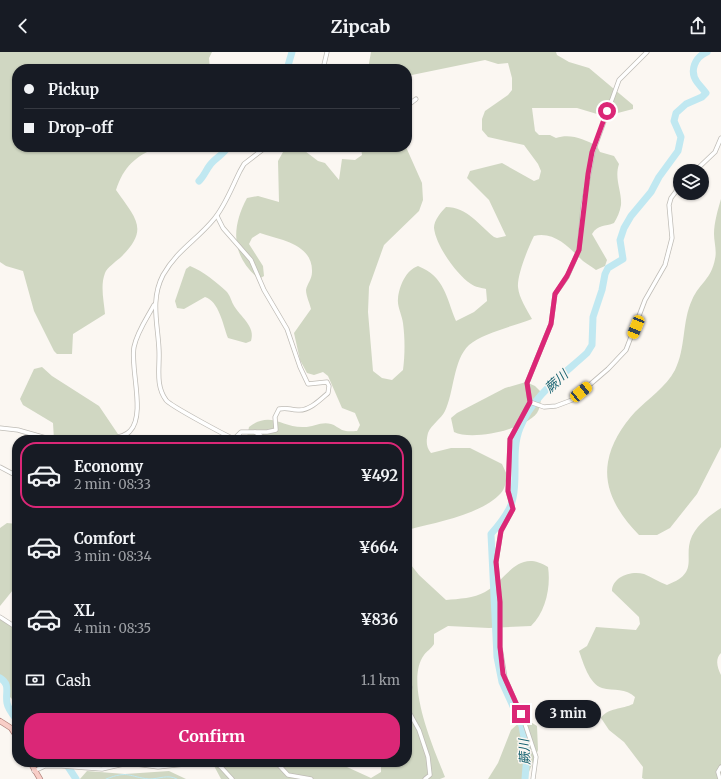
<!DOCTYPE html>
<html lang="en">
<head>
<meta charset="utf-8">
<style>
  :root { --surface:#171b24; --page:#242831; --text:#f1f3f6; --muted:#9ea1a6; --line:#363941; --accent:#db2777 }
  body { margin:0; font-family:Merriweather,"Noto Sans JP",serif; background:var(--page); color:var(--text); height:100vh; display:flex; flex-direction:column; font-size:15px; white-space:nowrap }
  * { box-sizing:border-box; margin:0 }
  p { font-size:13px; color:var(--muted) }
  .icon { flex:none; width:22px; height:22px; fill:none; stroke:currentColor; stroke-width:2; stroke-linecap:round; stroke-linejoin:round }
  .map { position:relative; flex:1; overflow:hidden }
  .side { position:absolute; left:12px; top:383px; width:400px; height:332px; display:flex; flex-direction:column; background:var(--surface); border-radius:16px; box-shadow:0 1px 3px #0004 }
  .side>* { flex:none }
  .hud { position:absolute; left:12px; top:12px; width:400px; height:88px; border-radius:16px; box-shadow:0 1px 3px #0004; display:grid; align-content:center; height:88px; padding:0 12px; background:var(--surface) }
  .fabs { position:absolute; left:673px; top:112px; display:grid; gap:8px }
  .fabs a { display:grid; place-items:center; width:36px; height:36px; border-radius:50%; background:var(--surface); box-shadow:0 1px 3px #0004; font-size:20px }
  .end { position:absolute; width:18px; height:18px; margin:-9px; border:5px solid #db2777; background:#fff; box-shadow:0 0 0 2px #fff }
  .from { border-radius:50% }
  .bubble { position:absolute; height:28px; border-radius:14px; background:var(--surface); box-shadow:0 1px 3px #0004; font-size:13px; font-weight:700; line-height:28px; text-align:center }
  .car { position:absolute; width:12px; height:24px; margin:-12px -6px; border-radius:5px; box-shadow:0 0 3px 1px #0007; background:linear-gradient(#f5c518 24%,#345 0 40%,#f5c518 0 76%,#345 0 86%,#f5c518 0) }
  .hud b { display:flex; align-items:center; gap:14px; height:38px; font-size:15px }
  .hud b+b { border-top:1px solid var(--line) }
  .hud i { width:10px; height:10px; background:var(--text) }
  ul { padding:7px 0 0; list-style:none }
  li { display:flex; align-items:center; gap:12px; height:66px; margin:0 8px 6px; padding:0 4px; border:2px solid transparent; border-radius:16px }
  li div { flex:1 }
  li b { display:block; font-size:15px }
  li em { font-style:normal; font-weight:700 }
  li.active { border-color:var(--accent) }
  li>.icon { width:36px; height:36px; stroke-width:1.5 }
  .pay { display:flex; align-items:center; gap:10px; height:44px; padding:0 12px; font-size:15px }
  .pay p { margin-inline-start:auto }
  .cta { display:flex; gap:8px; margin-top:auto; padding:8px 12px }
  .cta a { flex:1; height:46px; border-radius:16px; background:var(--accent); color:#fff; font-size:16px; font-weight:700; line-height:46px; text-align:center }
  header { display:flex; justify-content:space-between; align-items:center; height:52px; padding:0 12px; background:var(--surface); font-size:18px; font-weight:700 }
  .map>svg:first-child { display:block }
  .green { fill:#d0d7c2 }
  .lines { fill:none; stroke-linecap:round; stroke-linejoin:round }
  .stream { stroke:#c0e8f1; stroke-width:1 }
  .river { stroke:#c0e8f1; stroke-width:7 }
  .minor-casing { stroke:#bfbcb6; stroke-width:5 }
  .major-casing { stroke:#b2837c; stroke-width:6 }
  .minor { stroke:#fff; stroke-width:3.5 }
  .major { stroke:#f8cec7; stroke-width:4.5 }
  .route { stroke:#db2777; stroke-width:5 }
  .labels { text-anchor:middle; stroke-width:3; stroke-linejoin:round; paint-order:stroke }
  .water-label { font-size:13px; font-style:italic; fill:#14616f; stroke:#fbf7f2 }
</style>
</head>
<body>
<header><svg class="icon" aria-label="back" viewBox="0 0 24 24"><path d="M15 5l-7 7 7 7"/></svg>Zipcab<svg class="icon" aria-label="share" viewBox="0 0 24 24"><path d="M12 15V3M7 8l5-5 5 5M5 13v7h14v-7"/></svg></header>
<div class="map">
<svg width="721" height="727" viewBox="0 0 721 727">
  <rect width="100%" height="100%" fill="#fbf7f2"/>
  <!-- green -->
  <g class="green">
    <path d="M 0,0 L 212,0 L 209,6 L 210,17 L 17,17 L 17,95 L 157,95 C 135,105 124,114 116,138 C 136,167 150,177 120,206 C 115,210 107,216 105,221 C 100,234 104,249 105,262 L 73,282 L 72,302 L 57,302 L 54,299 L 34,259 L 23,219 L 6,214 L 0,210 Z"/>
    <path d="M 371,0 L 556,0 L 557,3 L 569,10 L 589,16 L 633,53 L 633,57 L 614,62 L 597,62 L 577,56 L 532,56 L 535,79 L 539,83 L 550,83 L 556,86 C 570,81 584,87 597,94 L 600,100 L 614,104 L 619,112 C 614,127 622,139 621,153 C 620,160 617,166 614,171 C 605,175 598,172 592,182 L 607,208 L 605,214 L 596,218 C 592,215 587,212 583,209 C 569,196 555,179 534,184 C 528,196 517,223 518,235 C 519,246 527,258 532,267 C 514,274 483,281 469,293 C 453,308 454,341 445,359 C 441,367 431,373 428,381 C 426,389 426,395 431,401 L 451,396 L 470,396 L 502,412 L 507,423 C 506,429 505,437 501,441 C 482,462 438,470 411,477 L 407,474 L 407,388 L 249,388 L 247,385 L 249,375 C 271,358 282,376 304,375 C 313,375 322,369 331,372 C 335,373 338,376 342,378 C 347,380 353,379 357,379 L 360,373 L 355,361 L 342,356 L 328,324 L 323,320 L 314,323 L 307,321 L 300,308 L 294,281 L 311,257 C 310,252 306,244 306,238 C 307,232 312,227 312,220 C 313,192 281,188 260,181 L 252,186 L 249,192 L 263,214 L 264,224 L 259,227 C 231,204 231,176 247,146 L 258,144 L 279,150 L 278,109 L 283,100 L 290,95 L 301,96 L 318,109 L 325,111 L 339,128 L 342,107 L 355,108 L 362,103 L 361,95 L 406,95 L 422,131 L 423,148 L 419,159 L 384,193 L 369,235 L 368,260 L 373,319 L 382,326 L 392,328 L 403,318 C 405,302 405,287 403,271 C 402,263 397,254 398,247 C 399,234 406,218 418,214 C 445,225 446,245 456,269 L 474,260 L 487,249 L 486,237 C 482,236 475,235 471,232 C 457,223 436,194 434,176 C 434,168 441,160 446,155 C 467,155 479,173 494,185 L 497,186 L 506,184 L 489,148 L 467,126 L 470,119 L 502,111 L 534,129 L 539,127 L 541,119 L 538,112 L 524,93 L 488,85 L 482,78 L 482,67 L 485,59 L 508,43 L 512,38 L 512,26 L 508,11 L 498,12 L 485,8 L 407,24 L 407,17 L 368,17 Z"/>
    <path d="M 721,147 L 721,395 L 697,442 L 670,476 L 657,483 L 639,483 C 620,464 603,438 608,410 C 611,392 622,374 635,360 C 648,347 666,335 675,318 C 686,296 682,269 692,248 C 700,230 711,228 715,207 C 717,199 714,190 714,182 C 714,171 718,157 721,147 Z"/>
    <path d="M 190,214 C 203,219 216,230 226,239 C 230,243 231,248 233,252 C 240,265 256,274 251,289 L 246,291 L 228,286 C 223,273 219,249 205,245 L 184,257 L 177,256 L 175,249 L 186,217 Z"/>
    <polygon points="42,315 52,324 99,354 122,388 54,388 53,371 23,353 20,347 34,317"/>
    <path d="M 526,330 L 535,334 L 541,340 C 541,346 541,355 537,361 C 524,378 472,389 454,380 L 451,366 L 457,361 L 505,336 Z"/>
    <path d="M 721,456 L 721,601 C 715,607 717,615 721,623 L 721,727 L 644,727 L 642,726 L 643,715 L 624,690 L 609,678 L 601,666 C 607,656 623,657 633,652 L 635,645 C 626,636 614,639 602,636 C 589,632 583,610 579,599 L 587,594 L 596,575 L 636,578 L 640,572 L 639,565 L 612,539 C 612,525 631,518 644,522 C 651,525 659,530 667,533 C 701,520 682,506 692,484 C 698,472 710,463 721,456 Z"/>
    <polygon points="7,471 17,472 17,533 0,554 0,476"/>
    <path d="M 407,508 L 419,523 L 446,548 C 459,547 474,546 485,540 C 507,528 517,496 548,515 C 551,534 546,560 531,574 L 489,576 L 448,574 L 434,582 L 434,592 C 431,597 427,599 424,603 C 404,630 434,697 445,725 L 440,727 L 221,727 L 212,710 L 336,710 L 371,726 L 381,720 L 381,714 L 378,710 L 407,710 Z"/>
    <polygon points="0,567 17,573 17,652 8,643 0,627"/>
    <polygon points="522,668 529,669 537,674 538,698 526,727 488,727 498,711 511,678"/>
    <polygon points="87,719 125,722 169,719 186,727 80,727"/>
  </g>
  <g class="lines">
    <!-- stream -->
    <g class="stream">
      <polyline points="76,726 78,727"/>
      <path d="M 106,727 C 129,718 129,725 149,727 C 160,727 167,722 177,727"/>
    </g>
    <!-- river -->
    <g class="river">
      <polyline points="287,17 292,0"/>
      <path d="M 199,129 C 204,124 206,118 210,113 C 215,106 223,103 228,95"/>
      <path d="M 0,626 C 11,633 5,640 7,651 C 8,657 13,663 17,668"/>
      <polyline points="65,710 76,727"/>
      <path d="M 525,727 L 527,702 L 522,674 L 502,630 L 497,605 L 491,482 C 499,473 511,458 513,446 C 518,423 511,398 520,376 C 533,343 562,324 587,301 L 592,293 L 593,265 L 602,238 L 605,222 L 608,216 L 623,207 L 620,188 L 624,176 L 631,164 L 651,140 L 659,125 L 678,99 L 681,85 L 674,69 L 676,61 L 686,52 L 702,45 L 706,41 C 703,37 700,34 697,30 C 689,19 695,5 707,0"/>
    </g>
    <!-- minor casing -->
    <g class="minor-casing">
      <g id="minor">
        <polyline points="323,17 327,0"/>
        <polyline points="407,54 416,47"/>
        <polyline points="695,119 715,100 721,86"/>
        <path d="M 217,164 L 223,176 L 251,208 L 264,238 L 287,277 L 300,315 L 308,332 L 327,330 L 329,334 L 328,341 C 320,348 309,359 298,358 C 289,358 289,355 279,357 L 275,365 L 276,378 L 267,380 L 255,380 L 267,388"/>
        <polyline points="530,350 544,355 556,354 572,348 608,317 626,298 645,248 665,213 672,186 669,153 671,146 680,134"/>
        <polyline points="0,376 18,378 53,388"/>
        <polyline points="234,387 241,380 255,380"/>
        <path d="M 104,388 C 112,386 124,386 130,379 C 146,363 130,316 134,295 C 137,280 147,266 154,253"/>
        <path d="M 237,388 C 230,386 169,353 166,348 C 155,333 160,315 159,298 C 158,272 150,248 163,223 C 178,197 196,189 214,167 C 225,154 232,135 240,119 L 244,112 L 266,95"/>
        <polyline points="0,415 17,424"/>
        <polyline points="0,565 17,576"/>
        <polyline points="407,629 410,635 407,651 409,660 419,678 428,705 430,723 425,727"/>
        <polyline points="211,710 220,714 232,727"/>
        <polyline points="276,710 288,723 311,727"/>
        <polyline points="34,719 45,714 62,714 102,717 128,711 158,715 204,710"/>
        <polyline points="533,727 536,705 525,672 505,626 500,595 500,550 496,510 501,479 513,457 508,439 510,387 530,350 527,331 551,272 555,242 567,225 579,198 583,154 593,100 619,28 647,0"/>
        <polyline points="720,727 718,720 721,715"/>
      </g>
    </g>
    <!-- major casing -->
    <g class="major-casing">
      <g id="major">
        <polyline points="0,669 11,676 17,685"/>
        <polyline points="30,710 40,727"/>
      </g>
    </g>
    <!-- minor -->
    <use href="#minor" class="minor"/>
    <!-- major -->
    <use href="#major" class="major"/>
  </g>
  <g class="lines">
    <!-- route -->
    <polyline class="route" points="521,662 503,622 500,595 500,550 496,510 501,479 513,457 508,439 510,387 530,350 527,331 551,272 555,242 567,224 579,198 588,122 592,100 607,59"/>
  </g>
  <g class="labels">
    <!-- water labels -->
    <g class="water-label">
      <text transform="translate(556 329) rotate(-42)" y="5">蕨川</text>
      <text transform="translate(524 700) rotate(-93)" y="5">蕨川</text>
    </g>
  </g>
</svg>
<div class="fabs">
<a><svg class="icon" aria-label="layers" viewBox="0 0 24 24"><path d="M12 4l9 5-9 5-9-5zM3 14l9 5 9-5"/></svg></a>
</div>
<i class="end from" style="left:607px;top:59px"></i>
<i class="end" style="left:521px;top:662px"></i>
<div class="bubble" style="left:535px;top:648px;width:66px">3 min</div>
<i class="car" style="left:636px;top:275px;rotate:202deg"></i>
<i class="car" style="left:581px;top:340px;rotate:51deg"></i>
<div class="hud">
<b><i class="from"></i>Pickup</b>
<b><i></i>Drop-off</b>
</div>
<section class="side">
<ul>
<li class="active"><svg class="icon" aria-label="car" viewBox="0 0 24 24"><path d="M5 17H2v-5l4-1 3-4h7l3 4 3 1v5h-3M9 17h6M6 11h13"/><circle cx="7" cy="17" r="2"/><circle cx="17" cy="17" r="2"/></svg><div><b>Economy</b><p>2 min · 08:33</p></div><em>¥492</em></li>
<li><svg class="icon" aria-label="car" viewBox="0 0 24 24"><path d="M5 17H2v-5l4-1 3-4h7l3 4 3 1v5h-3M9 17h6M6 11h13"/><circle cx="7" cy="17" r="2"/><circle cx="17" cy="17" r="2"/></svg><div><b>Comfort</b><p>3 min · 08:34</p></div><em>¥664</em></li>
<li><svg class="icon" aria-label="car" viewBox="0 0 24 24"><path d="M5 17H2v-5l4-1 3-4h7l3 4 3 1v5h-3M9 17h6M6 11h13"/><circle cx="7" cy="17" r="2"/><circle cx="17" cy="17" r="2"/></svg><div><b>XL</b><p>4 min · 08:35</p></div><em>¥836</em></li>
</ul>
<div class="pay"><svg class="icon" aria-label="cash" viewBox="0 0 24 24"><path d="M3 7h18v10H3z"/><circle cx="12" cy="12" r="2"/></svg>Cash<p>1.1 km</p></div>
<div class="cta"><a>Confirm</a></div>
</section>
</div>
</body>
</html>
